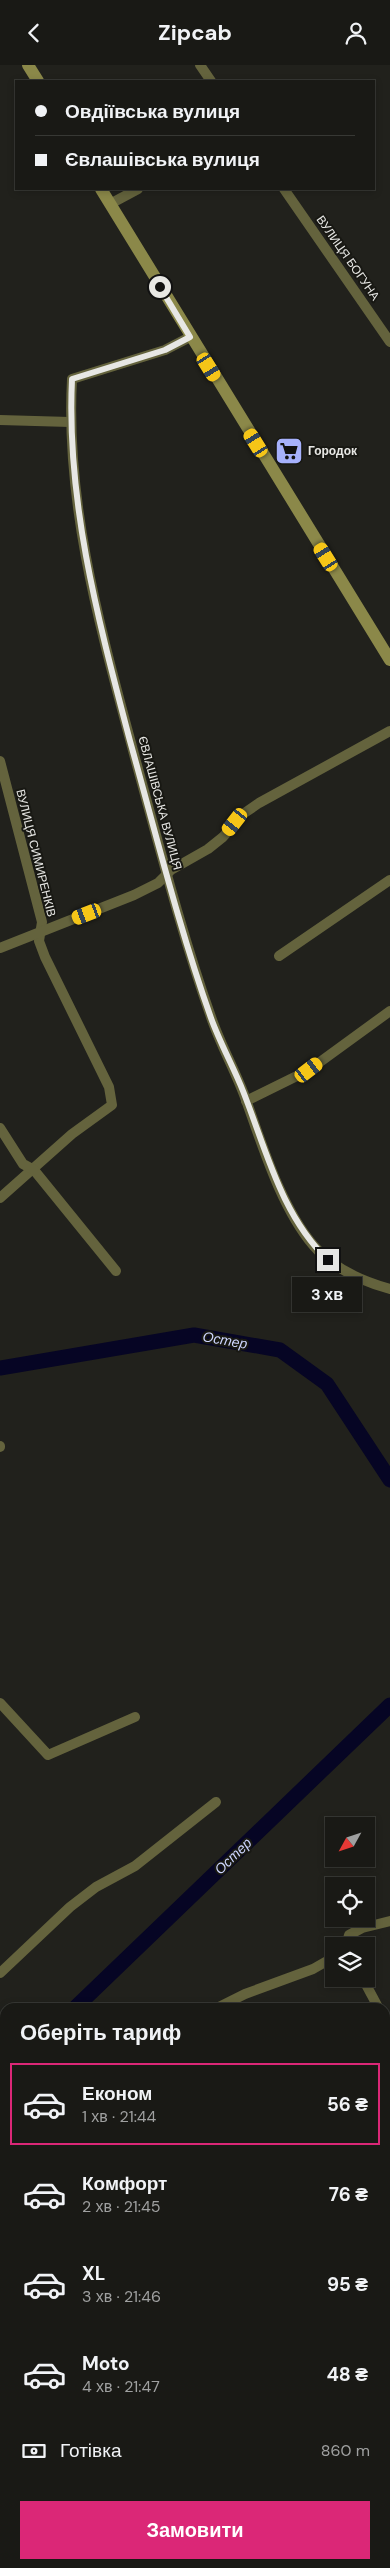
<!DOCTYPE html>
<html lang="uk">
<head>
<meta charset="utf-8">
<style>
  :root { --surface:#191915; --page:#22221e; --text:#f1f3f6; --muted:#9fa0a0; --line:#373834; --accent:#db2777 }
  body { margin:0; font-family:"DM Sans",sans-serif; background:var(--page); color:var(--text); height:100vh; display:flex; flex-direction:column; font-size:19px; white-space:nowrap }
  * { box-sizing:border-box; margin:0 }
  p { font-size:16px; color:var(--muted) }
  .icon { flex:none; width:28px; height:28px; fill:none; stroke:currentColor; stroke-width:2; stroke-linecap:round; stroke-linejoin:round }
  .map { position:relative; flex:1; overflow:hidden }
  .drawer { position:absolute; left:0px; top:1938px; width:390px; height:566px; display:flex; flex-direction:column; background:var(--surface); border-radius:15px 15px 0 0; box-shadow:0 2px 8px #0003,0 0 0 1px var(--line) }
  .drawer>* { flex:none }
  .banner { position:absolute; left:15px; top:15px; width:360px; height:110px; border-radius:0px; box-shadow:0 2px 8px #0003,0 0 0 1px var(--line); display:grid; align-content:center; height:110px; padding:0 20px; background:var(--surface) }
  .needle { width:32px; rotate:230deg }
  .buttons { position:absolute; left:325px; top:1752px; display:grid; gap:10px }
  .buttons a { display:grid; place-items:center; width:50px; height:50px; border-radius:0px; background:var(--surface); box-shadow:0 2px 8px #0003,0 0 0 1px var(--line); font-size:25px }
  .end { position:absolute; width:22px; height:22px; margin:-11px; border:6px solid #e7e7e4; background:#111; box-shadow:0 0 0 2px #111 }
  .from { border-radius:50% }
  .bubble { position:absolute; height:35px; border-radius:0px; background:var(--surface); box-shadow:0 2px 8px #0003,0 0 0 1px var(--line); font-size:16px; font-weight:700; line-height:35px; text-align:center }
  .car { position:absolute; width:15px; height:30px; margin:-15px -8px; border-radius:6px; box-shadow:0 0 4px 1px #0007; background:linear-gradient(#f5c518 24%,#345 0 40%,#f5c518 0 76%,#345 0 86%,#f5c518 0) }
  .banner b { display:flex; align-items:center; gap:18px; height:48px; font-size:19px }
  .banner b+b { border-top:1px solid var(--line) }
  .banner i { width:12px; height:12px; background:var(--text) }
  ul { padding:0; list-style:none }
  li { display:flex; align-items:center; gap:15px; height:82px; margin:0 10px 8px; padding:0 10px; border:2px solid transparent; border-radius:0px }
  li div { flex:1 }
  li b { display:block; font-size:19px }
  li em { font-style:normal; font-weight:700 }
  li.active { border-color:var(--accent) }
  li>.icon { width:45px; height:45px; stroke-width:1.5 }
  h2 { padding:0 20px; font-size:22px; line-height:60px }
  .pay { display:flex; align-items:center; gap:12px; height:55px; padding:0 20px; font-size:19px }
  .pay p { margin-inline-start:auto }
  .button { display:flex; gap:10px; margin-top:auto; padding:10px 20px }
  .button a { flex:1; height:58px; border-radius:0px; background:var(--accent); color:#fff; font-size:20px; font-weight:700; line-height:58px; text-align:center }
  header { display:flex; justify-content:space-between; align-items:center; height:65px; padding:0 20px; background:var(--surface); font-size:22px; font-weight:700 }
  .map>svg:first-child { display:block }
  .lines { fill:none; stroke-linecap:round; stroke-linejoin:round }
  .river { stroke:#060524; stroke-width:15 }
  .building { fill:#4d4d48 }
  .street { stroke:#64633d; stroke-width:10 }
  .secondary { stroke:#8b8849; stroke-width:12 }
  .route { stroke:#e7e7e4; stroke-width:6 }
  .labels { text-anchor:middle; stroke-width:4; stroke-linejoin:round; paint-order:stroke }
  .street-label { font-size:12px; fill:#e7e7e4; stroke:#181813 }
  .poi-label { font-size:12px; font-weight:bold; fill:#e7e7e4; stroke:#181813; text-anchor:start }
  .water-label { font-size:14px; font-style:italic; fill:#ced6ff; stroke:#181813 }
</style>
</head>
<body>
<header><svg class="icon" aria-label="back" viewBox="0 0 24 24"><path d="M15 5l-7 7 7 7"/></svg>Zipcab<svg class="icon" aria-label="person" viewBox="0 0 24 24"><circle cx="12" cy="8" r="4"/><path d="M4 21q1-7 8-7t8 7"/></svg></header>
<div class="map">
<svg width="390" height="2503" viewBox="0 0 390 2503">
  <rect width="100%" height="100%" fill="#21211c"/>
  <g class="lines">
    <!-- river -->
    <g class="river">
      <polyline points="0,1303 194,1270 280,1285 327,1319 390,1415"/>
      <polyline points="76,1942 390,1640"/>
      <polyline points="0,2039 5,2029"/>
      <polyline points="0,2427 5,2435"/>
      <polyline points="89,2499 96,2503"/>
    </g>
  </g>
  <!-- building -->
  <polygon class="building" points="294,374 301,384 283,397 276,387"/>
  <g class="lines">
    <!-- street -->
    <g class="street">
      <polyline points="200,0 211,16"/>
      <polyline points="284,124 390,277"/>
      <polyline points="110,139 138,124"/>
      <path d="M 190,272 L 165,285 L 72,314 C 65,443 102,569 135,693 C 159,780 181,867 211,952 C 221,981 236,1007 246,1035 C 263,1082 281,1142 313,1180 C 333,1204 361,1216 390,1224"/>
      <polyline points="0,355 70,357"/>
      <polyline points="0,696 42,857 39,876 45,892 109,1022 112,1040 72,1069 0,1133"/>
      <polyline points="0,883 134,830 158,818 171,805 208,784 223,772 243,749 259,738 390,666"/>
      <polyline points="279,891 390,815"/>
      <polyline points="246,1036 309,1005 390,946"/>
      <polyline points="0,1063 23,1099 34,1105 116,1206"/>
      <polyline points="0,1382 0,1381"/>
      <polyline points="0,1638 48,1690 135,1652"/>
      <polyline points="346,1881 349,1870 362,1863 390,1856"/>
      <polyline points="0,1908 70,1842 96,1822 135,1801 216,1737"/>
      <polyline points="363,1914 378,1942"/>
      <polyline points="219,1942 245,1929 313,1904 334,1892"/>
      <polyline points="385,1951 390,1956"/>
      <polyline points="385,2318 390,2322"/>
      <polyline points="385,2438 390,2441"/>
      <polyline points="305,2499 309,2503"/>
    </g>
    <!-- secondary -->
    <g class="secondary">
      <polyline points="28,0 38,16"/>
      <polyline points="101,124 390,595"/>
    </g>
  </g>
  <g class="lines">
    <!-- route -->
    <path class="route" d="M 160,222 L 190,272 L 165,285 L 72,314 C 66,437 99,558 130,676 C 156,769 179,863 211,953 C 220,978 233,1001 243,1026 C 266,1084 281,1150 328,1195"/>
  </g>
  <!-- icons -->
  <defs>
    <g id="supermarket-square" transform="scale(1.4375)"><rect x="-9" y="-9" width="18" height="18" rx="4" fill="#a6b1fc" stroke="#181813"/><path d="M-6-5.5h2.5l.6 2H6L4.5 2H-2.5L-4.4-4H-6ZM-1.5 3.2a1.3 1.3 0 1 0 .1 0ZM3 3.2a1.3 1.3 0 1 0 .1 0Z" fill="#111"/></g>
  </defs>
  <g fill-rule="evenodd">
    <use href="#supermarket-square" x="289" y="386"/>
  </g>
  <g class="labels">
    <!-- street labels -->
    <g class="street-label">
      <text transform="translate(348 193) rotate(55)" y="4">ВУЛИЦЯ БОГУНА</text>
      <text transform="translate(160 738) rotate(75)" y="4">ЄВЛАШІВСЬКА ВУЛИЦЯ</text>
      <text transform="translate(36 788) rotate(76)" y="4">ВУЛИЦЯ СИМИРЕНКІВ</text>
    </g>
    <!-- poi labels -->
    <g class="poi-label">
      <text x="308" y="390">Городок</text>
    </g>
    <!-- water labels -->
    <g class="water-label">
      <text transform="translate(225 1275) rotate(10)" y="5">Остер</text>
      <text transform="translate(233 1791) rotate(-44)" y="5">Остер</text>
    </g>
  </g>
</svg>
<div class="buttons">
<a><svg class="needle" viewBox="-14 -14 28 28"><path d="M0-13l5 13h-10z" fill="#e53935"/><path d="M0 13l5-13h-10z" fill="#9fa0a0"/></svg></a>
<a><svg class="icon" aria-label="locate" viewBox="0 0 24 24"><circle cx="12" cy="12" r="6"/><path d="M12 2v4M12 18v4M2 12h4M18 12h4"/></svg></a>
<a><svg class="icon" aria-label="layers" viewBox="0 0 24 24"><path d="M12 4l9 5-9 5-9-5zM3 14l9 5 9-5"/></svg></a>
</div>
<i class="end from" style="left:160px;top:222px"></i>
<i class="end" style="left:328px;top:1195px"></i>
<div class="bubble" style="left:292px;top:1212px;width:70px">3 хв</div>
<i class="car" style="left:209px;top:302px;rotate:148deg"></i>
<i class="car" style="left:256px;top:378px;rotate:328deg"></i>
<i class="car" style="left:326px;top:492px;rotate:328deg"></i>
<i class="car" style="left:235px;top:757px;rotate:218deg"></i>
<i class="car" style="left:87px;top:849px;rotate:249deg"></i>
<i class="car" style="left:309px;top:1005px;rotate:53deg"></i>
<div class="banner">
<b><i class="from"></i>Овдіївська вулиця</b>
<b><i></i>Євлашівська вулиця</b>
</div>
<section class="drawer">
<h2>Оберіть тариф</h2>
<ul>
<li class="active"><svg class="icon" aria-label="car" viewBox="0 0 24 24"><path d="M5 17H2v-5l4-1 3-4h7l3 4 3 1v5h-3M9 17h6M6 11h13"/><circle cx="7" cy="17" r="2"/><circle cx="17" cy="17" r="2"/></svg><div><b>Економ</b><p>1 хв · 21:44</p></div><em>56 ₴</em></li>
<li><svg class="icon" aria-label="car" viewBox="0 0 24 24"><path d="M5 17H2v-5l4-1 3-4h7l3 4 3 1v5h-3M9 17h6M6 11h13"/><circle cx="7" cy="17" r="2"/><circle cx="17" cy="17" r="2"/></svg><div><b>Комфорт</b><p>2 хв · 21:45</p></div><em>76 ₴</em></li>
<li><svg class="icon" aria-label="car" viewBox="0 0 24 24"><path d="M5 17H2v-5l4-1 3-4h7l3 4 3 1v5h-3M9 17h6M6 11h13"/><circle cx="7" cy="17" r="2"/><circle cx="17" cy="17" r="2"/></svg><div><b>XL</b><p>3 хв · 21:46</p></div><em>95 ₴</em></li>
<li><svg class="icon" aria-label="car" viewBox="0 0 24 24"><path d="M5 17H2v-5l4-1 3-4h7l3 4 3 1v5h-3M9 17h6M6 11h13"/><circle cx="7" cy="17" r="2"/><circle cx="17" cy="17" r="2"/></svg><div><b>Moto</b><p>4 хв · 21:47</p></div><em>48 ₴</em></li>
</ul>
<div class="pay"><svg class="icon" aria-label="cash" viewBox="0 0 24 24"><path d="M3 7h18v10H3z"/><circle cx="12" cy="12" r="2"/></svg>Готівка<p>860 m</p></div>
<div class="button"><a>Замовити</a></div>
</section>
</div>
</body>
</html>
